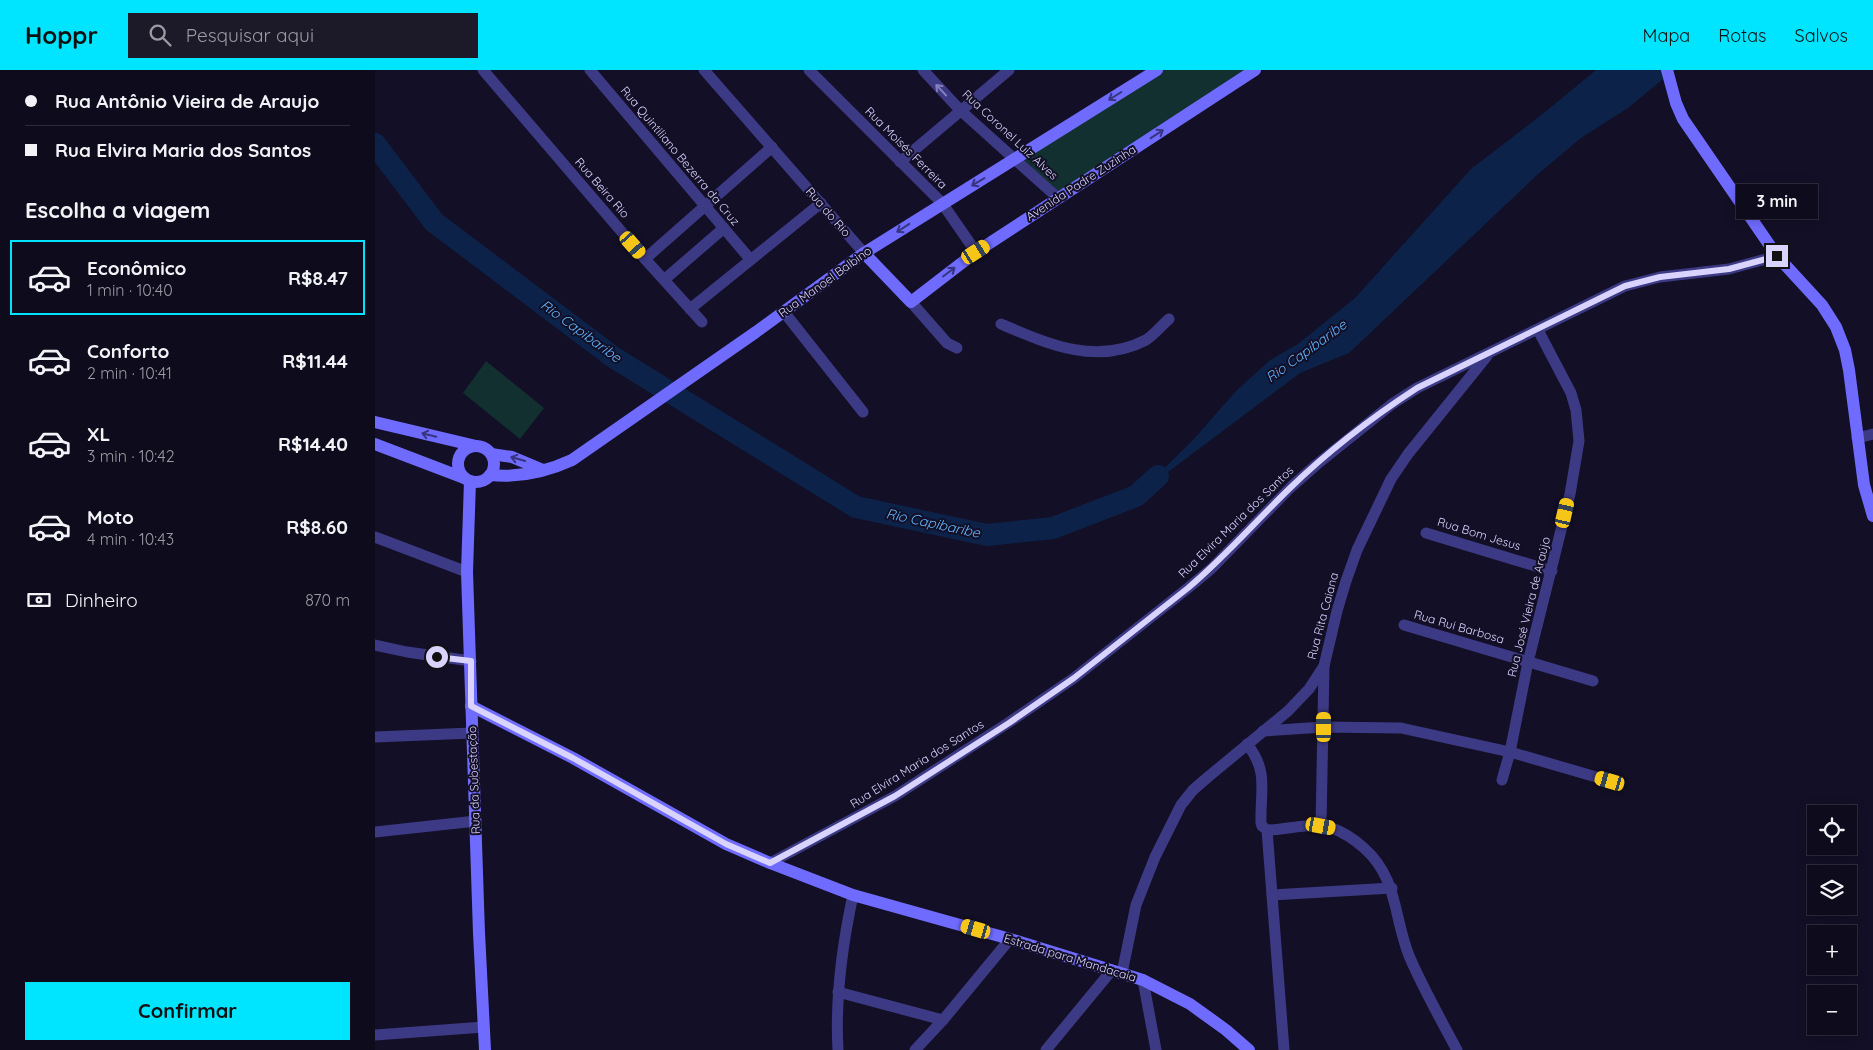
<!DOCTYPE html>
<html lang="pt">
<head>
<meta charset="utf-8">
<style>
  :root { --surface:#0e0b1c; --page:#1c1929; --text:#f1f3f6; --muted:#9b9ba3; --line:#2e2b3b; --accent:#00e5ff }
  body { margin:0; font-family:Quicksand,sans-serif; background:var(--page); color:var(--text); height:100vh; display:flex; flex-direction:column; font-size:19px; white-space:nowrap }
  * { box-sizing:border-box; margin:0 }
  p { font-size:16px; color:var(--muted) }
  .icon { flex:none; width:28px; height:28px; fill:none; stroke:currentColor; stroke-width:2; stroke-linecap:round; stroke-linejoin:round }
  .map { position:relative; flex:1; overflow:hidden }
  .panel { display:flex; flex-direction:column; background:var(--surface); width:375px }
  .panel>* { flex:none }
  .guide { display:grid; align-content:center; height:110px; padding:0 25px; background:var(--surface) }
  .fabs { position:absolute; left:1432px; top:735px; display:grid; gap:10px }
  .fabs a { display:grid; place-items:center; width:50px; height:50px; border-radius:0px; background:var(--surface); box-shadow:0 2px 12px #0003,0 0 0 1px var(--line); font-size:25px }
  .end { position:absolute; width:22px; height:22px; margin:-11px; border:6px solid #d9d4ff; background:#111; box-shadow:0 0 0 2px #111 }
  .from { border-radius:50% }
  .bubble { position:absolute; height:35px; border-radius:0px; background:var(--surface); box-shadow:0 2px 12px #0003,0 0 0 1px var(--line); font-size:16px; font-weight:800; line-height:35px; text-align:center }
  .car { position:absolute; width:15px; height:30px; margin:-15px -8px; border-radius:6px; box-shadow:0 0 4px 1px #0007; background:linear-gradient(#f5c518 24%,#345 0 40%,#f5c518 0 76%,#345 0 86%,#f5c518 0) }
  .guide b { display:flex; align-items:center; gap:18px; height:48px; font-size:19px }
  .guide b+b { border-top:1px solid var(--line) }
  .guide i { width:12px; height:12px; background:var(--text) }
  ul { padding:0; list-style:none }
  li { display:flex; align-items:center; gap:15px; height:75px; margin:0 10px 8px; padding:0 15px; border:2px solid transparent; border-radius:0px }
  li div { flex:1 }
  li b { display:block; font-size:19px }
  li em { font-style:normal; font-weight:800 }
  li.current { border-color:var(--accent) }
  li>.icon { width:45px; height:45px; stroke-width:1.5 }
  h2 { padding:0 25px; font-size:22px; line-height:60px }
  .pay { display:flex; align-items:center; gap:12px; height:55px; padding:0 25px; font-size:19px }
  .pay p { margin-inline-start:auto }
  .primary-button { display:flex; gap:10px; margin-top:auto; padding:10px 25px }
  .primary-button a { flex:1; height:58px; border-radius:0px; background:var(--accent); color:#111; font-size:20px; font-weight:800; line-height:58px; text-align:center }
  header { display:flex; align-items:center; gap:30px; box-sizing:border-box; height:70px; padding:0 25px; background:var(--accent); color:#111 }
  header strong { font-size:24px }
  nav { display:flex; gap:28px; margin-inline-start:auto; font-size:18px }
  .search { width:350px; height:45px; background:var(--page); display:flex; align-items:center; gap:12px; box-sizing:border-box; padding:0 18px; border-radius:0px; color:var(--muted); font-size:19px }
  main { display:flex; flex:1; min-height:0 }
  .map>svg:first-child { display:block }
  .green { fill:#12302f }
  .water { fill:#0c2248 }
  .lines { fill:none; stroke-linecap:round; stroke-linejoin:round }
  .river { stroke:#0c2248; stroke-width:22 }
  .street { stroke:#3d3a85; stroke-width:11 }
  .secondary { stroke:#6f6bff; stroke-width:12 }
  .oneway { stroke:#837fbc }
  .oneway2 { stroke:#38347d }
  .route { stroke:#d9d4ff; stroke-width:6 }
  .labels { text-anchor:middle; stroke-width:4; stroke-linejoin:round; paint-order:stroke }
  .street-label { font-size:12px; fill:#d9d4ff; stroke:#130f26 }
  .water-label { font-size:14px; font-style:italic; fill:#62b6ff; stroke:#130f26 }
</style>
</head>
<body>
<header>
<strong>Hoppr</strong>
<div class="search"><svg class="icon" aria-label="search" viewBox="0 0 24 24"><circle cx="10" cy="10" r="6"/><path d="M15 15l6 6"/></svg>Pesquisar aqui</div>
<nav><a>Mapa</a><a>Rotas</a><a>Salvos</a></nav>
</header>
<main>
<section class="panel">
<div class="guide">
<b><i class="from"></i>Rua Antônio Vieira de Araujo</b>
<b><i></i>Rua Elvira Maria dos Santos</b>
</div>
<h2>Escolha a viagem</h2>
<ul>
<li class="current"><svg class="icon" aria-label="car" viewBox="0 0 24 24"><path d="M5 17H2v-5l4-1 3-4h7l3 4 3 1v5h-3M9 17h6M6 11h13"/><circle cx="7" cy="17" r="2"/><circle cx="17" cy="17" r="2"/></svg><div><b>Econômico</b><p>1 min · 10:40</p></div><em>R$8.47</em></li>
<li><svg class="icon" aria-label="car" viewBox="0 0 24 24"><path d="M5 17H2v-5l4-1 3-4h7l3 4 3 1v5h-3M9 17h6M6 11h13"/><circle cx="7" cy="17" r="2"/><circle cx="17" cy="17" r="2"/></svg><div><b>Conforto</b><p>2 min · 10:41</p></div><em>R$11.44</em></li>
<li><svg class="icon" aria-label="car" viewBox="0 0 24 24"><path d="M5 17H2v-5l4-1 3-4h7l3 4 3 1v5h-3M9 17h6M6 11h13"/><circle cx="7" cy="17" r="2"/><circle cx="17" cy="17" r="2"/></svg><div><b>XL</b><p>3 min · 10:42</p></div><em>R$14.40</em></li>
<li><svg class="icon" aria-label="car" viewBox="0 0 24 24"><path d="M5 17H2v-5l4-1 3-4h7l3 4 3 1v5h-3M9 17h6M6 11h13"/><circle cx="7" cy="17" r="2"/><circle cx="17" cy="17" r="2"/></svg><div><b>Moto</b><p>4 min · 10:43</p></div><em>R$8.60</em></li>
</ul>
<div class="pay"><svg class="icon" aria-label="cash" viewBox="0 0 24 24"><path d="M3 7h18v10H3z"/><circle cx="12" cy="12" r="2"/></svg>Dinheiro<p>870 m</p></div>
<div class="primary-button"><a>Confirmar</a></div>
</section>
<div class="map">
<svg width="1498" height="980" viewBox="0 0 1498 980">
  <rect width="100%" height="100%" fill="#130f26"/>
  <!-- green -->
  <g class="green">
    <polygon points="789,0 874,0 684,125 644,90"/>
    <polygon points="111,291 169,338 145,369 88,323"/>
  </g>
  <!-- water -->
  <polygon class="water" points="1221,0 1299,0 1253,38 1206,68 1162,105 974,283 925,303 761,426 818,370 861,321 895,290 923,274 980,228 1096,99 1170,42"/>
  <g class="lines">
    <!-- river -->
    <polyline class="river" points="0,74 59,152 238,287 481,437 612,465 678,458 761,426 783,406"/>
    <!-- street -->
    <g class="street">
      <polyline points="108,0 270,189 327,252"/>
      <polyline points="215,0 375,189"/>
      <polyline points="329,0 489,183"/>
      <polyline points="434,0 567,133 601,182"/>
      <polyline points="548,0 585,40 683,128"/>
      <polyline points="525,92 634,0"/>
      <polyline points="270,189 397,77"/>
      <polyline points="290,209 349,158"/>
      <polyline points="536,232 572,273 582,278"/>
      <polyline points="315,239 446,133"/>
      <polyline points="409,242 488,342"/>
      <path d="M 626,254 C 673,274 721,296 771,270 C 779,265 787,255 794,249"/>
      <polyline points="1482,368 1498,364"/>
      <polyline points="1051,463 1177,501"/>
      <polyline points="0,467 92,502"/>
      <polyline points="1029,555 1218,611"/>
      <polyline points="0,575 32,582 96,591"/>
      <polyline points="888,661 949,657 1026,658 1135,682 1235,711"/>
      <polyline points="0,667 97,663"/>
      <path d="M 872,674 C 894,701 885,722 886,753 L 887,756 L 892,760 L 909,980"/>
      <polyline points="1127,710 1135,682 1153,592 1195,424 1204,371 1201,340 1196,323 1163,260"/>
      <polyline points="946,756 949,596"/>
      <path d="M 892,760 C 913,760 937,751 957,758 C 968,762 980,770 989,778 C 1024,809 1018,848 1035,888 C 1049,920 1066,950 1082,980"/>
      <polyline points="0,762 101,751"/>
      <polyline points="395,793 520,726 633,653 699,608 813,518 836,499 916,417 941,395 1017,334 1042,318 1250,216 1285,207 1354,199 1402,186"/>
      <polyline points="897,825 1017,818"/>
      <polyline points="747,903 761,835 780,787 806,735 818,720 833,707 913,641 934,619 949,596 962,541 971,511 982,480 1016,409 1033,384 1112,286"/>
      <polyline points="768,910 781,980"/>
      <polyline points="463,922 568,950"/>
      <polyline points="0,965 109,957"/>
      <path d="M 463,980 C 460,927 467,876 478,825"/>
      <polyline points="540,980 568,950 635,869"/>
      <polyline points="671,980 737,900"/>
    </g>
    <!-- secondary -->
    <g class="secondary">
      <polyline points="1292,0 1301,33 1308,49 1402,186 1447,235 1461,257 1470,280 1474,300 1489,415 1498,446"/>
      <polyline points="489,183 536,232 601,182 880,0"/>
      <polyline points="0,352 101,376"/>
      <polyline points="0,374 89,408"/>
      <circle cx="101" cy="394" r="18"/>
      <polyline points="116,384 137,387 168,400"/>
      <path d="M 115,405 C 144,408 171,402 197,390 L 381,262 L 489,183 L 782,0"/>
      <polyline points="95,411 92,502 104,863 110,980"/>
      <polyline points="96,636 198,688 351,774 395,793 478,825 635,869 768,910 815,934 851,960 874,980"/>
    </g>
  </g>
  <!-- one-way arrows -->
  <defs><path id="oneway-shaft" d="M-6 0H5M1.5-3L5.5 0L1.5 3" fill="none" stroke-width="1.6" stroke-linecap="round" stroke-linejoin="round" transform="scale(1.25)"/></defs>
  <use class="oneway" href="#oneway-shaft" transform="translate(566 20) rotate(-133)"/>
  <g class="oneway2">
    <use href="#oneway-shaft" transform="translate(740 26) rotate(148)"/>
    <use href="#oneway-shaft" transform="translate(782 64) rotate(-33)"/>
    <use href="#oneway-shaft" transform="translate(603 112) rotate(149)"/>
    <use href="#oneway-shaft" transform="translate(528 158) rotate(147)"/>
    <use href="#oneway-shaft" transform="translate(574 202) rotate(-37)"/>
    <use href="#oneway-shaft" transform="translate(54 365) rotate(-166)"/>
    <use href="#oneway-shaft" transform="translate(143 389) rotate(-164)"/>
  </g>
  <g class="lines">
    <!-- route -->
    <path class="route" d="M 62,587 L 96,591 L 96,636 L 198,688 L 351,774 L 395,793 L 520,726 L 634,653 L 699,608 L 813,518 C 849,488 880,452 914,419 C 951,383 999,346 1042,318 L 1250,216 L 1285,207 L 1354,199 L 1402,186"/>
  </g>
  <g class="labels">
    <!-- street labels -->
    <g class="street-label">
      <text transform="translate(635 65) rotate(43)" y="4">Rua Coronel Luiz Alves</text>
      <text transform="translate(531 78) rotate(45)" y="4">Rua Moisés Ferreira</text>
      <text transform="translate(305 86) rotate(50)" y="4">Rua Quintiliano Bezerra da Cruz</text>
      <text transform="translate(706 113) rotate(-33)" y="4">Avenida Padre Zuzinha</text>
      <text transform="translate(227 118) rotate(49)" y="4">Rua Beira Rio</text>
      <text transform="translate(453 142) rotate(49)" y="4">Rua do Rio</text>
      <text transform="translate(450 212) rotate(-36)" y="4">Rua Manoel Balbino</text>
      <text transform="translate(861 452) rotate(-44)" y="4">Rua Elvira Maria dos Santos</text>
      <text transform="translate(1104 464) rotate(17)" y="4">Rua Bom Jesus</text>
      <text transform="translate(1154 537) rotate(-76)" y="4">Rua José Vieira de Araújo</text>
      <text transform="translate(948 546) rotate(-75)" y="4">Rua Rita Caiana</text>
      <text transform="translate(1084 557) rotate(16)" y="4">Rua Rui Barbosa</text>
      <text transform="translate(542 694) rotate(-32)" y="4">Rua Elvira Maria dos Santos</text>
      <text transform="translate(99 710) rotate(-92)" y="4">Rua da Subestação</text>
      <text transform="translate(695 888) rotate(17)" y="4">Estrada para Mandacaia</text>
    </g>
    <!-- water labels -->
    <g class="water-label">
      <text transform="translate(206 261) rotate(36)" y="5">Rio Capibaribe</text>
      <text transform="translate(931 281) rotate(-36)" y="5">Rio Capibaribe</text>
      <text transform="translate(558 453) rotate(12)" y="5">Rio Capibaribe</text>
    </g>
  </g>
</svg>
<div class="fabs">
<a><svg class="icon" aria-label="locate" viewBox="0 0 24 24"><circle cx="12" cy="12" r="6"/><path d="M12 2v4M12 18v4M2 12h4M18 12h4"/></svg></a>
<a><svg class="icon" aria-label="layers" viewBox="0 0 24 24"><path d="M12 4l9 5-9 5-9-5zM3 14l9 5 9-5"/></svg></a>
<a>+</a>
<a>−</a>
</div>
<i class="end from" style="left:62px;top:587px"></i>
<i class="end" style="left:1402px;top:186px"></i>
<div class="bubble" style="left:1361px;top:114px;width:82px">3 min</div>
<i class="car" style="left:258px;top:175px;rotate:139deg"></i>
<i class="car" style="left:601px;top:182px;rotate:57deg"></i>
<i class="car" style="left:1190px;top:443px;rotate:13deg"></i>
<i class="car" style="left:949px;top:657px;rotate:0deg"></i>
<i class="car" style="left:1235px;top:711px;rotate:286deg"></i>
<i class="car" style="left:946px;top:756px;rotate:100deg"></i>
<i class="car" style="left:601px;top:859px;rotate:286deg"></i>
</div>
</main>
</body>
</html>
